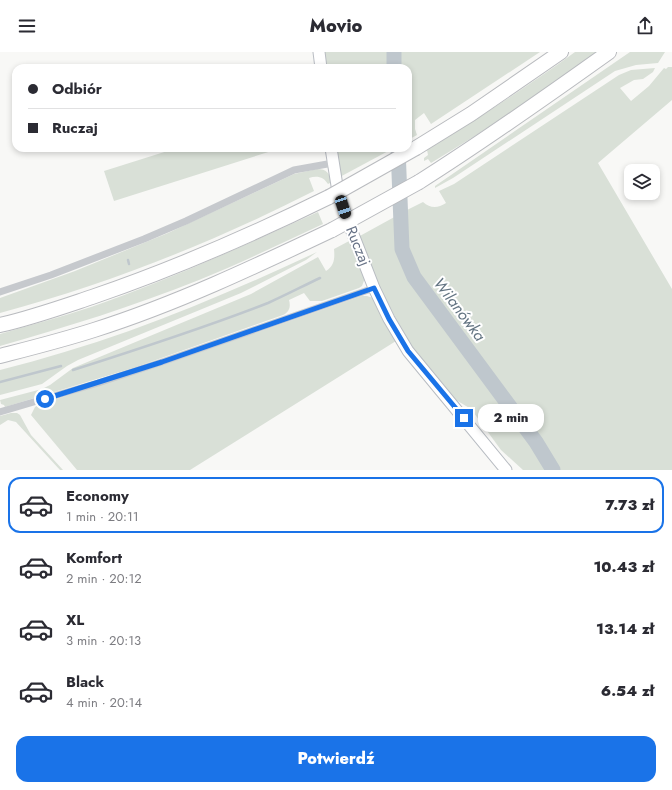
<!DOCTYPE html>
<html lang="pl">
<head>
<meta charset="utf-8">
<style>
  :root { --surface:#fff; --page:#f7f7f7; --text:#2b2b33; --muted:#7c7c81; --line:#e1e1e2; --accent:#1a73e8 }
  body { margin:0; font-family:Jost,sans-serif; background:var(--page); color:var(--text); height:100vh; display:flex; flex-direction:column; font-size:15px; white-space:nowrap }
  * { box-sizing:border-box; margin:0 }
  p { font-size:13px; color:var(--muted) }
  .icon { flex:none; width:22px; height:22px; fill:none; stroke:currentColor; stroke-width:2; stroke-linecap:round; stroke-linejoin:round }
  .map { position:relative; height:418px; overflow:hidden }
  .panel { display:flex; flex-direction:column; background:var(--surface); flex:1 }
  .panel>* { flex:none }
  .guide { position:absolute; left:12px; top:12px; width:400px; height:88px; border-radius:12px; box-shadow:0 2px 6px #0003; display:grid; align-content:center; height:88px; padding:0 16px; background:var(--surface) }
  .controls { position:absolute; left:624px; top:112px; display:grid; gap:8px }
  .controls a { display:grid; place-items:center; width:36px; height:36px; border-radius:8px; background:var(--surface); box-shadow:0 2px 6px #0003; font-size:20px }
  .end { position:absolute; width:18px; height:18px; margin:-9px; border:5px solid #1a73e8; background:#fff; box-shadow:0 0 0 2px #fff }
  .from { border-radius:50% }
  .bubble { position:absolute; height:28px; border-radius:12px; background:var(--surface); box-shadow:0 2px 6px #0003; font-size:13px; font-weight:800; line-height:28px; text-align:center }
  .car { position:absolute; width:12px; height:24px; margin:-12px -6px; border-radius:5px; box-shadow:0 0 3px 1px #0007; background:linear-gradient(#222 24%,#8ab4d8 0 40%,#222 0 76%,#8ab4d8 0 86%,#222 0) }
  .guide b { display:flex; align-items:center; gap:14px; height:38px; font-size:15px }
  .guide b+b { border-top:1px solid var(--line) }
  .guide i { width:10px; height:10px; background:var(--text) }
  ul { padding:7px 0 0; list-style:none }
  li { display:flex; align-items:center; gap:12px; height:56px; margin:0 8px 6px; padding:0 8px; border:2px solid transparent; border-radius:12px }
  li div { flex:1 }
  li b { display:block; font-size:15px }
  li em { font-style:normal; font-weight:800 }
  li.active { border-color:var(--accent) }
  li>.icon { width:36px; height:36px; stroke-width:1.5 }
  .button { display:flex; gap:8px; margin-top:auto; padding:8px 16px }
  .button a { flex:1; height:46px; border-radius:12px; background:var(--accent); color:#fff; font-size:16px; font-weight:800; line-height:46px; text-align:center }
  header { display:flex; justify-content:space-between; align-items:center; height:52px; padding:0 16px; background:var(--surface); font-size:18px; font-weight:800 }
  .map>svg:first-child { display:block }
  .green { fill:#d9e0d7 }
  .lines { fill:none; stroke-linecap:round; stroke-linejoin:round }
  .stream { stroke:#bfc7cd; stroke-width:2.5 }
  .river { stroke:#bfc7cd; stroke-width:15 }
  .secondary-casing { stroke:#b8bcc2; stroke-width:13 }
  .highway-casing { stroke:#b9bbbf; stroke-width:16 }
  .street { stroke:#c6c9cd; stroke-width:7 }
  .secondary { stroke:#fff; stroke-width:11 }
  .highway { stroke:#fff; stroke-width:14 }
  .highway-bridge-casing { stroke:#b9bbbf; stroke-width:16; stroke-linecap:butt }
  .highway-bridge { stroke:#fff; stroke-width:14 }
  .route { stroke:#1a73e8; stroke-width:5 }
  .labels { text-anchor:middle; stroke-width:4; stroke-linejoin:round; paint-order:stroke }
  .street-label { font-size:15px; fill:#687387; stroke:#fff }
  .water-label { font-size:16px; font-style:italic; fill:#637482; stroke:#fff }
</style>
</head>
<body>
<header><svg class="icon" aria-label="menu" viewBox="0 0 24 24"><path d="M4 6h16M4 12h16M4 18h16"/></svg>Movio<svg class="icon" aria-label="share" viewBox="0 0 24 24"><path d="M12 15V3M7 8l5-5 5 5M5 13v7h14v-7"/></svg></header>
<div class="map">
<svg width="672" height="418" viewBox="0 0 672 418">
  <rect width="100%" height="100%" fill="#f8f8f6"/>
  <!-- green -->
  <g class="green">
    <polygon points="323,0 540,0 431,72 424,61 415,68 415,77 417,83 408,88 408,16 325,16"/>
    <path d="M 575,0 L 597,0 C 543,39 488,77 431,111 L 428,107 L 424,109 L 424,106 L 428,103 L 427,98 C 477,67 527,35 575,0 Z"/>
    <polygon points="630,0 665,0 658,11 636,13 615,19 453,126 435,136 435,134"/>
    <path d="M 668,15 L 672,15 L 672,48 L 598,111 L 672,237 L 672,418 L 523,418 L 501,398 L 471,357 L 456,348 L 411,293 L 378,235 L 358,185 L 398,163 C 398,180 398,197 404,213 C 412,232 431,257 445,272 L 450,268 C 437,250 414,225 409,203 C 406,189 406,174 405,159 L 423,150 C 430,156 437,157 446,151 L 439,139 L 454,132 L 619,23 L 631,18 L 655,16 L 653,20 L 643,27 L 634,28 L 620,36 L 631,49 L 649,34 L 664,16 L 666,17 Z"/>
    <polygon points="177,96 281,96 114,149 104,119"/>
    <polygon points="335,96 392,96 392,97 338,126"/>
    <path d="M 317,117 C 327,117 329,121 332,130 L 328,132 C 324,125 317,123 309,126 L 314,139 C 214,190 108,232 0,261 L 0,246 L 75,219 L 168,181 L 294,122 Z"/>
    <path d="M 318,160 L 323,172 C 282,191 241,211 199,228 C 134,254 67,275 0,294 L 0,282 C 30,273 61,265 91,255 C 169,228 243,194 318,160 Z"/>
    <path d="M 351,188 L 365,226 L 362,234 L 359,236 L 322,249 L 310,249 L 304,241 L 289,248 C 291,255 289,260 283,263 L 136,315 L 5,355 L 4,353 L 1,352 L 0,348 L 42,337 L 50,333 L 73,316 L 251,242 L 318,205 L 326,219 C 334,214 335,207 334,197 Z"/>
    <path d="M 317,200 L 306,208 L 241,241 L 78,308 L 67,314 L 42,332 L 0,343 L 0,318 C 43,307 86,294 129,279 C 193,256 255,229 317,200 Z"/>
    <polygon points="362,244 367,244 373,246 396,289 190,418 77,418 31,363 35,355 38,353 163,313"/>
    <polygon points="11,361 17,361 20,363 31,383 63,418 60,418 16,370 8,368 0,373 0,364"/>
  </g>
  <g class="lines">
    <!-- stream -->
    <g class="stream">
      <polyline points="128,208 129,212"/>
      <path d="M 73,318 C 139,297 204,276 268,251 C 286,243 303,234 320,226"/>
      <polyline points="0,330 61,314"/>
    </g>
    <!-- river -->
    <g class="river">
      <polyline points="394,0 394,16"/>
      <polyline points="398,96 402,197 414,225 536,390 553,418"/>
    </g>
    <!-- secondary casing -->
    <g class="secondary-casing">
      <g id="secondary">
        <polyline points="319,0 321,16"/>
        <polyline points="331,96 338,140 349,172 374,236 389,267 408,299 506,418"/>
      </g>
    </g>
    <!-- highway casing -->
    <g class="highway-casing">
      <g id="highway">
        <polyline points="416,96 471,62 561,0"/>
        <path d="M 419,130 C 484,89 546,45 609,0"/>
        <path d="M 0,273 C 31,266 62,255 92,245 C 174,217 252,183 329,145"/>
        <path d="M 0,304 C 31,296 63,288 94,278 C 176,252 254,215 332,178"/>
      </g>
    </g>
    <!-- street -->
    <g class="street">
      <polyline points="0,240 51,223 144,187 186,169 294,118 333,111"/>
      <polyline points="0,360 98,331 162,310 374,236"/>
    </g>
    <!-- secondary -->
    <use href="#secondary" class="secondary"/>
    <!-- highway -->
    <use href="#highway" class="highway"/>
    <!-- highway-bridge casing -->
    <g class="highway-bridge-casing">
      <g id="highway-bridge">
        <polyline points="329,145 416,96"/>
        <polyline points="332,178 419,130"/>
      </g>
    </g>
    <!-- highway-bridge -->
    <use href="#highway-bridge" class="highway-bridge"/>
  </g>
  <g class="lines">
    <!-- route -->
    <polyline class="route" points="45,347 162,310 374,236 389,267 408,299 464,366"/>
  </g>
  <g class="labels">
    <!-- street labels -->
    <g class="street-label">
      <text transform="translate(358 194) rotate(68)" y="5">Ruczaj</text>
    </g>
    <!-- water labels -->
    <g class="water-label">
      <text transform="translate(460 257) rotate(53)" y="6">Wilanówka</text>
    </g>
  </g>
</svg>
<div class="controls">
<a><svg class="icon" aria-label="layers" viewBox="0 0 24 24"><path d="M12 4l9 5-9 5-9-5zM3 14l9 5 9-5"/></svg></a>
</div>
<i class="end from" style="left:45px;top:347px"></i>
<i class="end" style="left:464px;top:366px"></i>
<div class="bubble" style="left:478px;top:352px;width:66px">2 min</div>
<i class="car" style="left:343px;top:155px;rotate:162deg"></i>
<div class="guide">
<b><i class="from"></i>Odbiór</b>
<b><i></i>Ruczaj</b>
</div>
</div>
<section class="panel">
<ul>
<li class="active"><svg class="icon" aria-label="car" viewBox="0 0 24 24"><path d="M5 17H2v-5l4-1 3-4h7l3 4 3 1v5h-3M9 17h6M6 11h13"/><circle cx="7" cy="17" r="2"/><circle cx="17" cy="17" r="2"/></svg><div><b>Economy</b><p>1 min · 20:11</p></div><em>7.73 zł</em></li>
<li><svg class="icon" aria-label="car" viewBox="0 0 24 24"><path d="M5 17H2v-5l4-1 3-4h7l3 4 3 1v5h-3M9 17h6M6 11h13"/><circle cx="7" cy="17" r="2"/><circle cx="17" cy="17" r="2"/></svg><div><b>Komfort</b><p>2 min · 20:12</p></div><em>10.43 zł</em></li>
<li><svg class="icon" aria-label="car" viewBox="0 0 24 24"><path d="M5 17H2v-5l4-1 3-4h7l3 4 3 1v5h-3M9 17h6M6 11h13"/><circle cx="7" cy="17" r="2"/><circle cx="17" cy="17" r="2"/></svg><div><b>XL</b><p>3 min · 20:13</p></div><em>13.14 zł</em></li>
<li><svg class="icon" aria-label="car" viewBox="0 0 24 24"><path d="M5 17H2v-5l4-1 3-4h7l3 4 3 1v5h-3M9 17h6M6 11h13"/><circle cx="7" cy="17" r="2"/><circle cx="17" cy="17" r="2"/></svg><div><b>Black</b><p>4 min · 20:14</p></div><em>6.54 zł</em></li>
</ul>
<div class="button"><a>Potwierdź</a></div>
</section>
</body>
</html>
